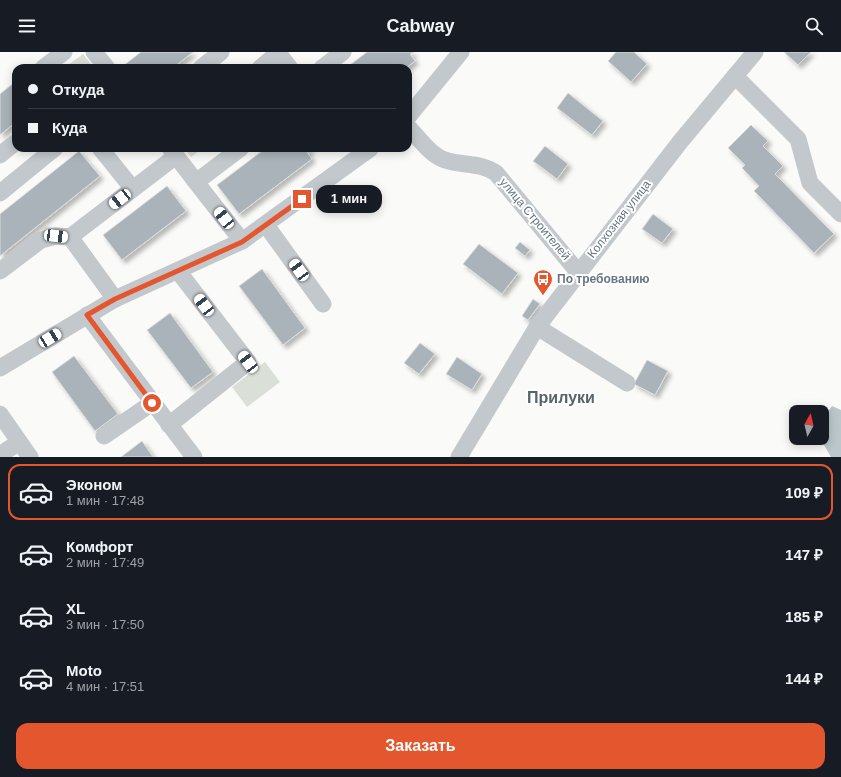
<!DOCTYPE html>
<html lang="ru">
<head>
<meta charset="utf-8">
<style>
  :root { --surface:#171b24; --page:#20242c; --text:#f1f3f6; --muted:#9ea1a6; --line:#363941; --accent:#e4572e }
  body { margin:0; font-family:Arial,sans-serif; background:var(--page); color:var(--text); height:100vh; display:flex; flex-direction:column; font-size:15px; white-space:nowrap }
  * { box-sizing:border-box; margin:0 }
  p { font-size:13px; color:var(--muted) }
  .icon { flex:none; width:22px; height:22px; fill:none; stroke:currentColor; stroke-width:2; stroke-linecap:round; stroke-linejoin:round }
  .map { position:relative; height:405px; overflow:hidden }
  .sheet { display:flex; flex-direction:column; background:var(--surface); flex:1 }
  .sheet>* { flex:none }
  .guide { position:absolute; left:12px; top:12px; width:400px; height:88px; border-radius:12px; box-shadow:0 2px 10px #0003; display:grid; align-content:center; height:88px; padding:0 16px; background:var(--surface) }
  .needle { width:26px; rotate:8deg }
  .buttons { position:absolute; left:789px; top:353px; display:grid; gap:8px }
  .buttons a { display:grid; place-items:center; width:40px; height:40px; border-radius:8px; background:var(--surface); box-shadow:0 2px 10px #0003; font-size:20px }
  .end { position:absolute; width:18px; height:18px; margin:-9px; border:5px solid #e4572e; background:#fff; box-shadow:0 0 0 2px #fff }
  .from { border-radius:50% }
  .bubble { position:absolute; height:28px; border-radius:12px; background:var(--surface); box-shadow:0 2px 10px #0003; font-size:13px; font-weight:600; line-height:28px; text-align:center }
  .car { position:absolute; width:12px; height:24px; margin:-12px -6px; border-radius:5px; box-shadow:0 0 3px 1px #0007; background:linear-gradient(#fff 24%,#345 0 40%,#fff 0 76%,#345 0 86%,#fff 0) }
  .guide b { display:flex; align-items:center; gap:14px; height:38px; font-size:15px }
  .guide b+b { border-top:1px solid var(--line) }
  .guide i { width:10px; height:10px; background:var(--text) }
  ul { padding:7px 0 0; list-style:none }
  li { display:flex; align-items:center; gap:12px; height:56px; margin:0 8px 6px; padding:0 8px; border:2px solid transparent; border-radius:12px }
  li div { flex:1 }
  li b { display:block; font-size:15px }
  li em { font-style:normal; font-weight:600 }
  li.current { border-color:var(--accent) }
  li>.icon { width:36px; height:36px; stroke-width:1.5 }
  .button { display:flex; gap:8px; margin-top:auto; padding:8px 16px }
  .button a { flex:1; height:46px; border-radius:12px; background:var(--accent); color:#fff; font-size:16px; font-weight:600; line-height:46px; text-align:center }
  header { display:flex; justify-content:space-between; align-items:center; height:52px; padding:0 16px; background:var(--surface); font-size:18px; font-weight:600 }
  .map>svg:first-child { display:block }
  .green { fill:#dadfd7 }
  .water { fill:#bbc7cb }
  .building { fill:#aab3b9; stroke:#dcdcda; filter:url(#shadow) }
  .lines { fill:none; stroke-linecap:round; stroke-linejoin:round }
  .minor { stroke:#c3c8cc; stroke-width:17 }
  .route { stroke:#e4572e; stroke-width:5 }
  .labels { text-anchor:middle; stroke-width:4; stroke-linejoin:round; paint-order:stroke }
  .street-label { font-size:12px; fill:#657683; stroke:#fff }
  .poi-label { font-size:12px; font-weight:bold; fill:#657683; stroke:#fff; text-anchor:start }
  .district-label { font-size:16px; font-weight:bold; fill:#57646e; stroke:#fff }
</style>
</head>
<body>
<header><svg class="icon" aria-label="menu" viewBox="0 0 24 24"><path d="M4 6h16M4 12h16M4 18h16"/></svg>Cabway<svg class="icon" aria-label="search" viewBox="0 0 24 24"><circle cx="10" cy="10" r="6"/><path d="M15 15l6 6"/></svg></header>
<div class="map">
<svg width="841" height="405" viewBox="0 0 841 405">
  <defs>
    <filter id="shadow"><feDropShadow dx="3.5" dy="3.5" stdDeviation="2" flood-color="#0004"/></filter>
  </defs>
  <rect width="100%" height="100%" fill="#fafaf8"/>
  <!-- green -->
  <g class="green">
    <polygon points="83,2 94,16 64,16"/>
    <polygon points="184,96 203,96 191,105"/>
    <polygon points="265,310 280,330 247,355 232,335"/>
  </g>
  <!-- water -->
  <polygon class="water" points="832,354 841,358 841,405 831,405 820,386 822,386 822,368"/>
  <!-- building -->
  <g class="building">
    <polygon points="141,0 193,0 173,16 125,16 123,14"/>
    <polygon points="367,0 414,0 410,2 415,9 406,16 346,16"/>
    <polygon points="616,0 634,0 647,12 631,30 608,9"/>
    <polygon points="784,0 811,0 798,13"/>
    <polygon points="16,29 16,70 0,83 0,42"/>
    <polygon points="568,41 603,69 592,83 557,56"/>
    <polygon points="751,73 768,89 763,94 783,114 775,122 834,182 814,201 754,139 759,134 742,116 745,113 728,96"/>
    <polygon points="545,94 568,112 557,127 533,109"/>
    <polygon points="266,96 312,96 307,100 312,107 239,162 217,133"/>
    <polygon points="79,99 100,124 0,204 0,162"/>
    <polygon points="167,134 186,159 122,208 103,183"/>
    <polygon points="653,162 673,177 662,191 642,177"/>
    <polygon points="520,190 530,198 525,204 515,196"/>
    <polygon points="479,192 518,221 502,242 463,212"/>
    <polygon points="262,217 305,276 283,293 239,234"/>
    <polygon points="533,247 540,252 528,268 522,264"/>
    <polygon points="170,261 213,320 191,336 147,278"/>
    <polygon points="420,291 435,302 419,322 404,311"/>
    <polygon points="74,304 118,362 95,379 52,320"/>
    <polygon points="457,305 482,322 472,338 446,322"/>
    <polygon points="647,308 668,319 655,343 634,332"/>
    <polygon points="142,389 153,405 121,405"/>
  </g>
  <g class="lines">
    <!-- minor -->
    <g class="minor">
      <polyline points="94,0 107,16"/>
      <polyline points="43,16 64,0"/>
      <polyline points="201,16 221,0"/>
      <polyline points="260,16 278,1 290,16"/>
      <polyline points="322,16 343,0"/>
      <polyline points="735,24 798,87 810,131 841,162"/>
      <polyline points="408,65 461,0"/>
      <path d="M 408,75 C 419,86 430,103 445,108 C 463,114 480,110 496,121 L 578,220"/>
      <polyline points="100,96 133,137"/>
      <polyline points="170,96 196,130"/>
      <polyline points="241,96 196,130 242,189 371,96"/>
      <polyline points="0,103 16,90"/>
      <polyline points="0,141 55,96"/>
      <polyline points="266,173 323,252"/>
      <polyline points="70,185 115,247"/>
      <polyline points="0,219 41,188 56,184 70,185 176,104"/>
      <polyline points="87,263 194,405"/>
      <polyline points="537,275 627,331"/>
      <polyline points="0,316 115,247 242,189"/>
      <polyline points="0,362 30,405"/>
      <polyline points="169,373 248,310 178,219"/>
      <polyline points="104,384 152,351"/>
      <polyline points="0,403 19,390"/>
      <polyline points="459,405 537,275 680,90 755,0"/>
    </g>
  </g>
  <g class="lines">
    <!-- route -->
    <polyline class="route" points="152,351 87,263 115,247 242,190 302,147"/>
  </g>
  <!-- icons -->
  <defs>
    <g id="bus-pin" transform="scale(1)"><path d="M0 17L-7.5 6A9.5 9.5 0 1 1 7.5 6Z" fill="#e4572e" stroke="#fff"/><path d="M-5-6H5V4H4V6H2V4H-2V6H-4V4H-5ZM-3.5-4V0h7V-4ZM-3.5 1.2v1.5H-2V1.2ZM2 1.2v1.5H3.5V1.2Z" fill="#fff"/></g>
  </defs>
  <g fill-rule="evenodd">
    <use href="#bus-pin" x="543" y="227"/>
  </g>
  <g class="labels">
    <!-- street labels -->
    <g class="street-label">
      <text transform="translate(535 167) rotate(50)" y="4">улица Строителей</text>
      <text transform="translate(619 167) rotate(-52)" y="4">Колхозная улица</text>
    </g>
    <!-- poi labels -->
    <g class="poi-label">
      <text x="557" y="231">По требованию</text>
    </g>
    <!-- district labels -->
    <g class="district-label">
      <text x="561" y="351">Прилуки</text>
    </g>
  </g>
</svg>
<div class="buttons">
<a><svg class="needle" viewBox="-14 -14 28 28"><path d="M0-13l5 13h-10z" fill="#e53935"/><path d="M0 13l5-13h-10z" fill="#9ea1a6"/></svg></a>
</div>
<i class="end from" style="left:152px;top:351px"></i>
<i class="end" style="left:302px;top:147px"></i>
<div class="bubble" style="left:316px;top:133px;width:66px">1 мин</div>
<i class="car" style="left:120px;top:147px;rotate:232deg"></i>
<i class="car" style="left:224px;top:166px;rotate:322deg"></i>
<i class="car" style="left:56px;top:184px;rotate:97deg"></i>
<i class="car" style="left:299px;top:218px;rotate:324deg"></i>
<i class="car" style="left:204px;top:253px;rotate:323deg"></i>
<i class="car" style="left:50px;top:286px;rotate:59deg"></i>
<i class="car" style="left:248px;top:310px;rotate:323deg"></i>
<div class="guide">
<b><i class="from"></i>Откуда</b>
<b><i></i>Куда</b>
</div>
</div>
<section class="sheet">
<ul>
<li class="current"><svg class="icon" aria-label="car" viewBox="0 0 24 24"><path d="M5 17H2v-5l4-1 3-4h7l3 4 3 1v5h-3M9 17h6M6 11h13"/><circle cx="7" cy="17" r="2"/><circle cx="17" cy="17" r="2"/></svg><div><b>Эконом</b><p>1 мин · 17:48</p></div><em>109 ₽</em></li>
<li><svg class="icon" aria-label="car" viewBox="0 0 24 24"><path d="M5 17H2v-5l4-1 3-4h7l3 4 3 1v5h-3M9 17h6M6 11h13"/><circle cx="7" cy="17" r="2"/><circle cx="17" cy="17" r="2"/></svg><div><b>Комфорт</b><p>2 мин · 17:49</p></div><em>147 ₽</em></li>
<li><svg class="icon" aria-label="car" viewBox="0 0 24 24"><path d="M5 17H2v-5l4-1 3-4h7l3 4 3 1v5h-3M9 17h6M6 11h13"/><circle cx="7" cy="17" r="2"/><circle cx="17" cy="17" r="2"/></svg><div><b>XL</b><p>3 мин · 17:50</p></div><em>185 ₽</em></li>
<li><svg class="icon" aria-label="car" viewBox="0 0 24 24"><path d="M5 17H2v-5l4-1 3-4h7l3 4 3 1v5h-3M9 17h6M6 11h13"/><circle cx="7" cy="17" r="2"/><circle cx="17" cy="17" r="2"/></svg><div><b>Moto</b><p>4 мин · 17:51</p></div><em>144 ₽</em></li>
</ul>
<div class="button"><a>Заказать</a></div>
</section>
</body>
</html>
